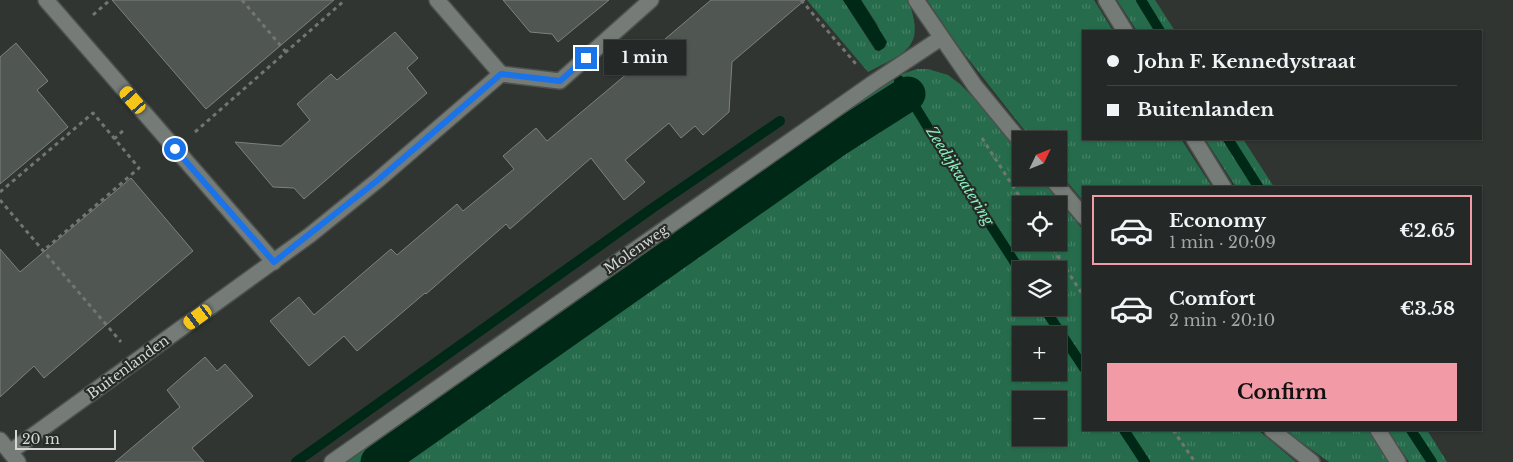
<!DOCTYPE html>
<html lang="en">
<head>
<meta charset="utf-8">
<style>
  :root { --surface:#242826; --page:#303432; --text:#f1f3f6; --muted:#a3a6a7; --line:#414443; --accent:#f39aa7 }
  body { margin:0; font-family:"Libre Baskerville",serif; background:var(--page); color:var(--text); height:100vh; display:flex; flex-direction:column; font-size:19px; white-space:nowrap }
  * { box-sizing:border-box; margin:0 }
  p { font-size:16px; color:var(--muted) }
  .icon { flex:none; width:28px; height:28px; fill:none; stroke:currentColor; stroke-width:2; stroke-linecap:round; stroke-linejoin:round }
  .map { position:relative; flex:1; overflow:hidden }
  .sheet { position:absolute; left:1082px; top:186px; width:400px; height:245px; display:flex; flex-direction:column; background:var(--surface); border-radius:0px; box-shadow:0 1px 4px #0004,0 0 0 1px var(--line) }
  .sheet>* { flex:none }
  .banner { position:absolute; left:1082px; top:30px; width:400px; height:110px; border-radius:0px; box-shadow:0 1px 4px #0004,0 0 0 1px var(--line); display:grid; align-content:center; height:110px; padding:0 25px; background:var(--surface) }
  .needle { width:32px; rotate:47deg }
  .controls { position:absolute; left:1012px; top:131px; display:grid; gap:10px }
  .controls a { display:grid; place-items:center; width:55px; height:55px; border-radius:0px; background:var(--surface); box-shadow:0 1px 4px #0004,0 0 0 1px var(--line); font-size:25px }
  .scale { position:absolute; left:15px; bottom:12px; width:101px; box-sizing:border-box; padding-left:5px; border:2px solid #d4d7d5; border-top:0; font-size:14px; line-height:18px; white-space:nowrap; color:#d4d7d5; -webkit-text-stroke:4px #262b28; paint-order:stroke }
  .end { position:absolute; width:22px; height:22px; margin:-11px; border:6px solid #1a73e8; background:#fff; box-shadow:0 0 0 2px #fff }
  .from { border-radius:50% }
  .bubble { position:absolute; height:35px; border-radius:0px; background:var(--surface); box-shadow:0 1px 4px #0004,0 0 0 1px var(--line); font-size:16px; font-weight:700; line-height:35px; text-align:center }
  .car { position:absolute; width:15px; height:30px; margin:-15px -8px; border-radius:6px; box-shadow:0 0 4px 1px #0007; background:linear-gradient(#f5c518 24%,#345 0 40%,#f5c518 0 76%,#345 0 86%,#f5c518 0) }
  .banner b { display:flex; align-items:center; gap:18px; height:48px; font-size:19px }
  .banner b+b { border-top:1px solid var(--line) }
  .banner i { width:12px; height:12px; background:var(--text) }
  ul { padding:9px 0 0; list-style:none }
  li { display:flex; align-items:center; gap:15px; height:70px; margin:0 10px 8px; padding:0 15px; border:2px solid transparent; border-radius:0px }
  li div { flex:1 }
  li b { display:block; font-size:19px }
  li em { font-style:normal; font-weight:700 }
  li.current { border-color:var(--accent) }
  li>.icon { width:45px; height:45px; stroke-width:1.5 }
  .primary-button { display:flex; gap:10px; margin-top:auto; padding:10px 25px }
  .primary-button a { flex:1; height:58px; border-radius:0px; background:var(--accent); color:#111; font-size:20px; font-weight:700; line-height:58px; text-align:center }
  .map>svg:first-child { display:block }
  .grass { fill:url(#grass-tufts); fill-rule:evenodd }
  .water { fill:#002817 }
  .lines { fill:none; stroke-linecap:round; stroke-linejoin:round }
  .stream { stroke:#002817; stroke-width:10 }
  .canal { stroke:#002817; stroke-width:35 }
  .building { fill:#505652; stroke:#7c827f }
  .service-casing { stroke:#4d514e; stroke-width:18 }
  .minor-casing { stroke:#4d514e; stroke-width:18 }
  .path { stroke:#727673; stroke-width:3; stroke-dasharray:4 4; stroke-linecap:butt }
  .service { stroke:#757c78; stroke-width:15 }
  .minor { stroke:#757c78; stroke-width:15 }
  .route { stroke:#1a73e8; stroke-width:6 }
  .labels { text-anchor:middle; stroke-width:4.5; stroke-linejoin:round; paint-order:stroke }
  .street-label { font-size:14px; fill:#d4d7d5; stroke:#262b28 }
  .water-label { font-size:15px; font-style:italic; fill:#88efbb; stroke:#262b28 }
</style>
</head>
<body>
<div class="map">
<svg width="1513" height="462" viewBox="0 0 1513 462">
  <defs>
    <pattern id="grass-tufts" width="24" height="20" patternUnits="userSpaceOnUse" patternTransform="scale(1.25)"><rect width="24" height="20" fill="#266c4c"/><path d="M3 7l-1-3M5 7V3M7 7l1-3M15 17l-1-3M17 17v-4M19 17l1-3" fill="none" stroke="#458065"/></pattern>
  </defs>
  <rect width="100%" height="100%" fill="#303532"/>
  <!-- grass -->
  <g class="grass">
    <path d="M 807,0 L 843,0 L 875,50 L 879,51 L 886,46 L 877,24 L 861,0 L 908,0 C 926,47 907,52 868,72 Z"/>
    <polygon points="927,0 1094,0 1113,31 1084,31 1084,139 1181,139 1212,187 1084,188 1084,202 1059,172 1059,140 1032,140 959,47"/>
    <polygon points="1117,0 1155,0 1175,31 1137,31"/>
    <path d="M 917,69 L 928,69 L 948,75 L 960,84 L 975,99 L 1021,155 L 1021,178 L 1040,178 L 1084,231 L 1084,430 L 1258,430 L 1296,462 L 343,462 L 886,83 L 899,75 ZM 1021,205 L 1059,205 L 1059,242 L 1021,242 ZM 1021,270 L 1059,270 L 1059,308 L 1021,308 ZM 1021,335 L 1059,335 L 1059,372 L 1021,372 ZM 1021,400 L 1059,400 L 1059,438 L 1021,438 Z"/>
    <polygon points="1205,139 1243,139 1274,187 1236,187"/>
    <polygon points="1284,430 1369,430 1390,462 1329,462"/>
    <polygon points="1388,430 1427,430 1447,462 1409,462"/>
  </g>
  <!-- water -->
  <polygon class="water" points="843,0 861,0 887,42 884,48 879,51 876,50"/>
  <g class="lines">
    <!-- stream -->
    <g class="stream">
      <polyline points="1141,0 1160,31"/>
      <polyline points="899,80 935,139 1021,272"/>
      <polyline points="1228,139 1259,188"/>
      <polyline points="1044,308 1084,368"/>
      <polyline points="1124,430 1145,462"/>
      <polyline points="1411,430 1432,462"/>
      <polyline points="296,462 654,207 780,121"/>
    </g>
    <!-- canal -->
    <polyline class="canal" points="378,462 837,139 908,94"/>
  </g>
  <!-- building -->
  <g class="building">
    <polygon points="112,0 334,0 206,109"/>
    <polygon points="503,0 609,0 558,42 552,34 530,32"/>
    <polygon points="711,0 805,0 732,62 729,112 703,135 695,126 681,138 669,123 625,160 645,182 624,200 591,158 510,229 506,224 426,294 425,293 357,351 344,336 309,366 270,321 299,297 314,315 391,249 397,255 457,204 463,211 514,169 503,156 536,128 547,141 666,41 665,39"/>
    <polygon points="395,32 418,58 407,68 427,93 304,199 294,188 273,187 235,142 281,146 310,120 297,104 331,74 337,80"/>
    <polygon points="16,43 48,81 37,90 68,127 0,184 0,57"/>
    <polygon points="131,178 193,251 44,378 34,366 0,397 0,249 20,272"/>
    <polygon points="205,357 217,371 225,364 253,396 192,448 204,462 115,462 180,407 167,390"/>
  </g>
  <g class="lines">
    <!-- service casing -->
    <g class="service-casing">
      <g id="service">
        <polyline points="916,0 975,86 1021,142"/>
        <polyline points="1106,0 1125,31"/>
        <polyline points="1194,139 1224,188"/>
        <polyline points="1051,178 1084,217"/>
        <polyline points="1272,430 1312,462"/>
        <polyline points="1378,430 1398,462"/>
        <polyline points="332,462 873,83 941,38"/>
      </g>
    </g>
    <!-- minor casing -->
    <g class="minor-casing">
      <g id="minor">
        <polyline points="46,0 274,262"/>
        <polyline points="437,0 501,74"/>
        <polyline points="0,440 18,462"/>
        <polyline points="10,452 310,235 378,180 501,74 560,81 651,0"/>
      </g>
    </g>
    <!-- path -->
    <g class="path">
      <polyline points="242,0 286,52"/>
      <polyline points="801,0 856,64"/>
      <polyline points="93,15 110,0"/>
      <polyline points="195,132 345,0"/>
      <polyline points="982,138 1025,205"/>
      <polyline points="114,139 125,129"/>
      <polyline points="0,192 93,113 139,168 43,251"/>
      <polyline points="0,200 121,342"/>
      <polyline points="1049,242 1084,297"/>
      <polyline points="1173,430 1195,462"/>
    </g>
    <!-- service -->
    <use href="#service" class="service"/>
    <!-- minor -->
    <use href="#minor" class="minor"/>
  </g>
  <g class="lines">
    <!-- route -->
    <polyline class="route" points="175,149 274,262 378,180 501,74 560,81 586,58"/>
  </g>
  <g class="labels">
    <!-- street labels -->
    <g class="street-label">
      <text transform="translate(636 249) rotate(-35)" y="5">Molenweg</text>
      <text transform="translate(128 367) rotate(-36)" y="5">Buitenlanden</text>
    </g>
    <!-- water labels -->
    <g class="water-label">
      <text transform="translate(960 176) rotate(58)" y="5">Zeedijkwatering</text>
    </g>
  </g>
</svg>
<div class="controls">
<a><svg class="needle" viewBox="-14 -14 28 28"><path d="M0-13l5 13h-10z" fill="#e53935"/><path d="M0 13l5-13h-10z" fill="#a3a6a7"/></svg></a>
<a><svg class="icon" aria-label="locate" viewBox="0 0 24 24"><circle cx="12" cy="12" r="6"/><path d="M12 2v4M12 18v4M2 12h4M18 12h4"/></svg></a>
<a><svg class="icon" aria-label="layers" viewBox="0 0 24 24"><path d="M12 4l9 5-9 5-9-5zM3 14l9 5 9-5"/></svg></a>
<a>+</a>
<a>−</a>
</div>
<div class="scale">20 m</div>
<i class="end from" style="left:175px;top:149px"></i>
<i class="end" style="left:586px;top:58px"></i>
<div class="bubble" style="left:604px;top:40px;width:82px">1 min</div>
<i class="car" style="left:133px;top:100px;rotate:319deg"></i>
<i class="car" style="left:198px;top:317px;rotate:234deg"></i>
<div class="banner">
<b><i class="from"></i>John F. Kennedystraat</b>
<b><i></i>Buitenlanden</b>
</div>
<section class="sheet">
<ul>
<li class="current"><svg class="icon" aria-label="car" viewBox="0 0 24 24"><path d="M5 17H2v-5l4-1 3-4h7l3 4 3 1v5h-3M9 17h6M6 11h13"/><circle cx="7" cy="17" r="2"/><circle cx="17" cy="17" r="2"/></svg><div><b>Economy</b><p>1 min · 20:09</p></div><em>€2.65</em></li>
<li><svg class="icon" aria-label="car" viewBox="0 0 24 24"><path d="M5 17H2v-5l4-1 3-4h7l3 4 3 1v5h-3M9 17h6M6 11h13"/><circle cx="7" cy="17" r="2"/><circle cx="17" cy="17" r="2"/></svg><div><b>Comfort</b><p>2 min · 20:10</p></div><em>€3.58</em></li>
</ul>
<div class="primary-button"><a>Confirm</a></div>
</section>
</div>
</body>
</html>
